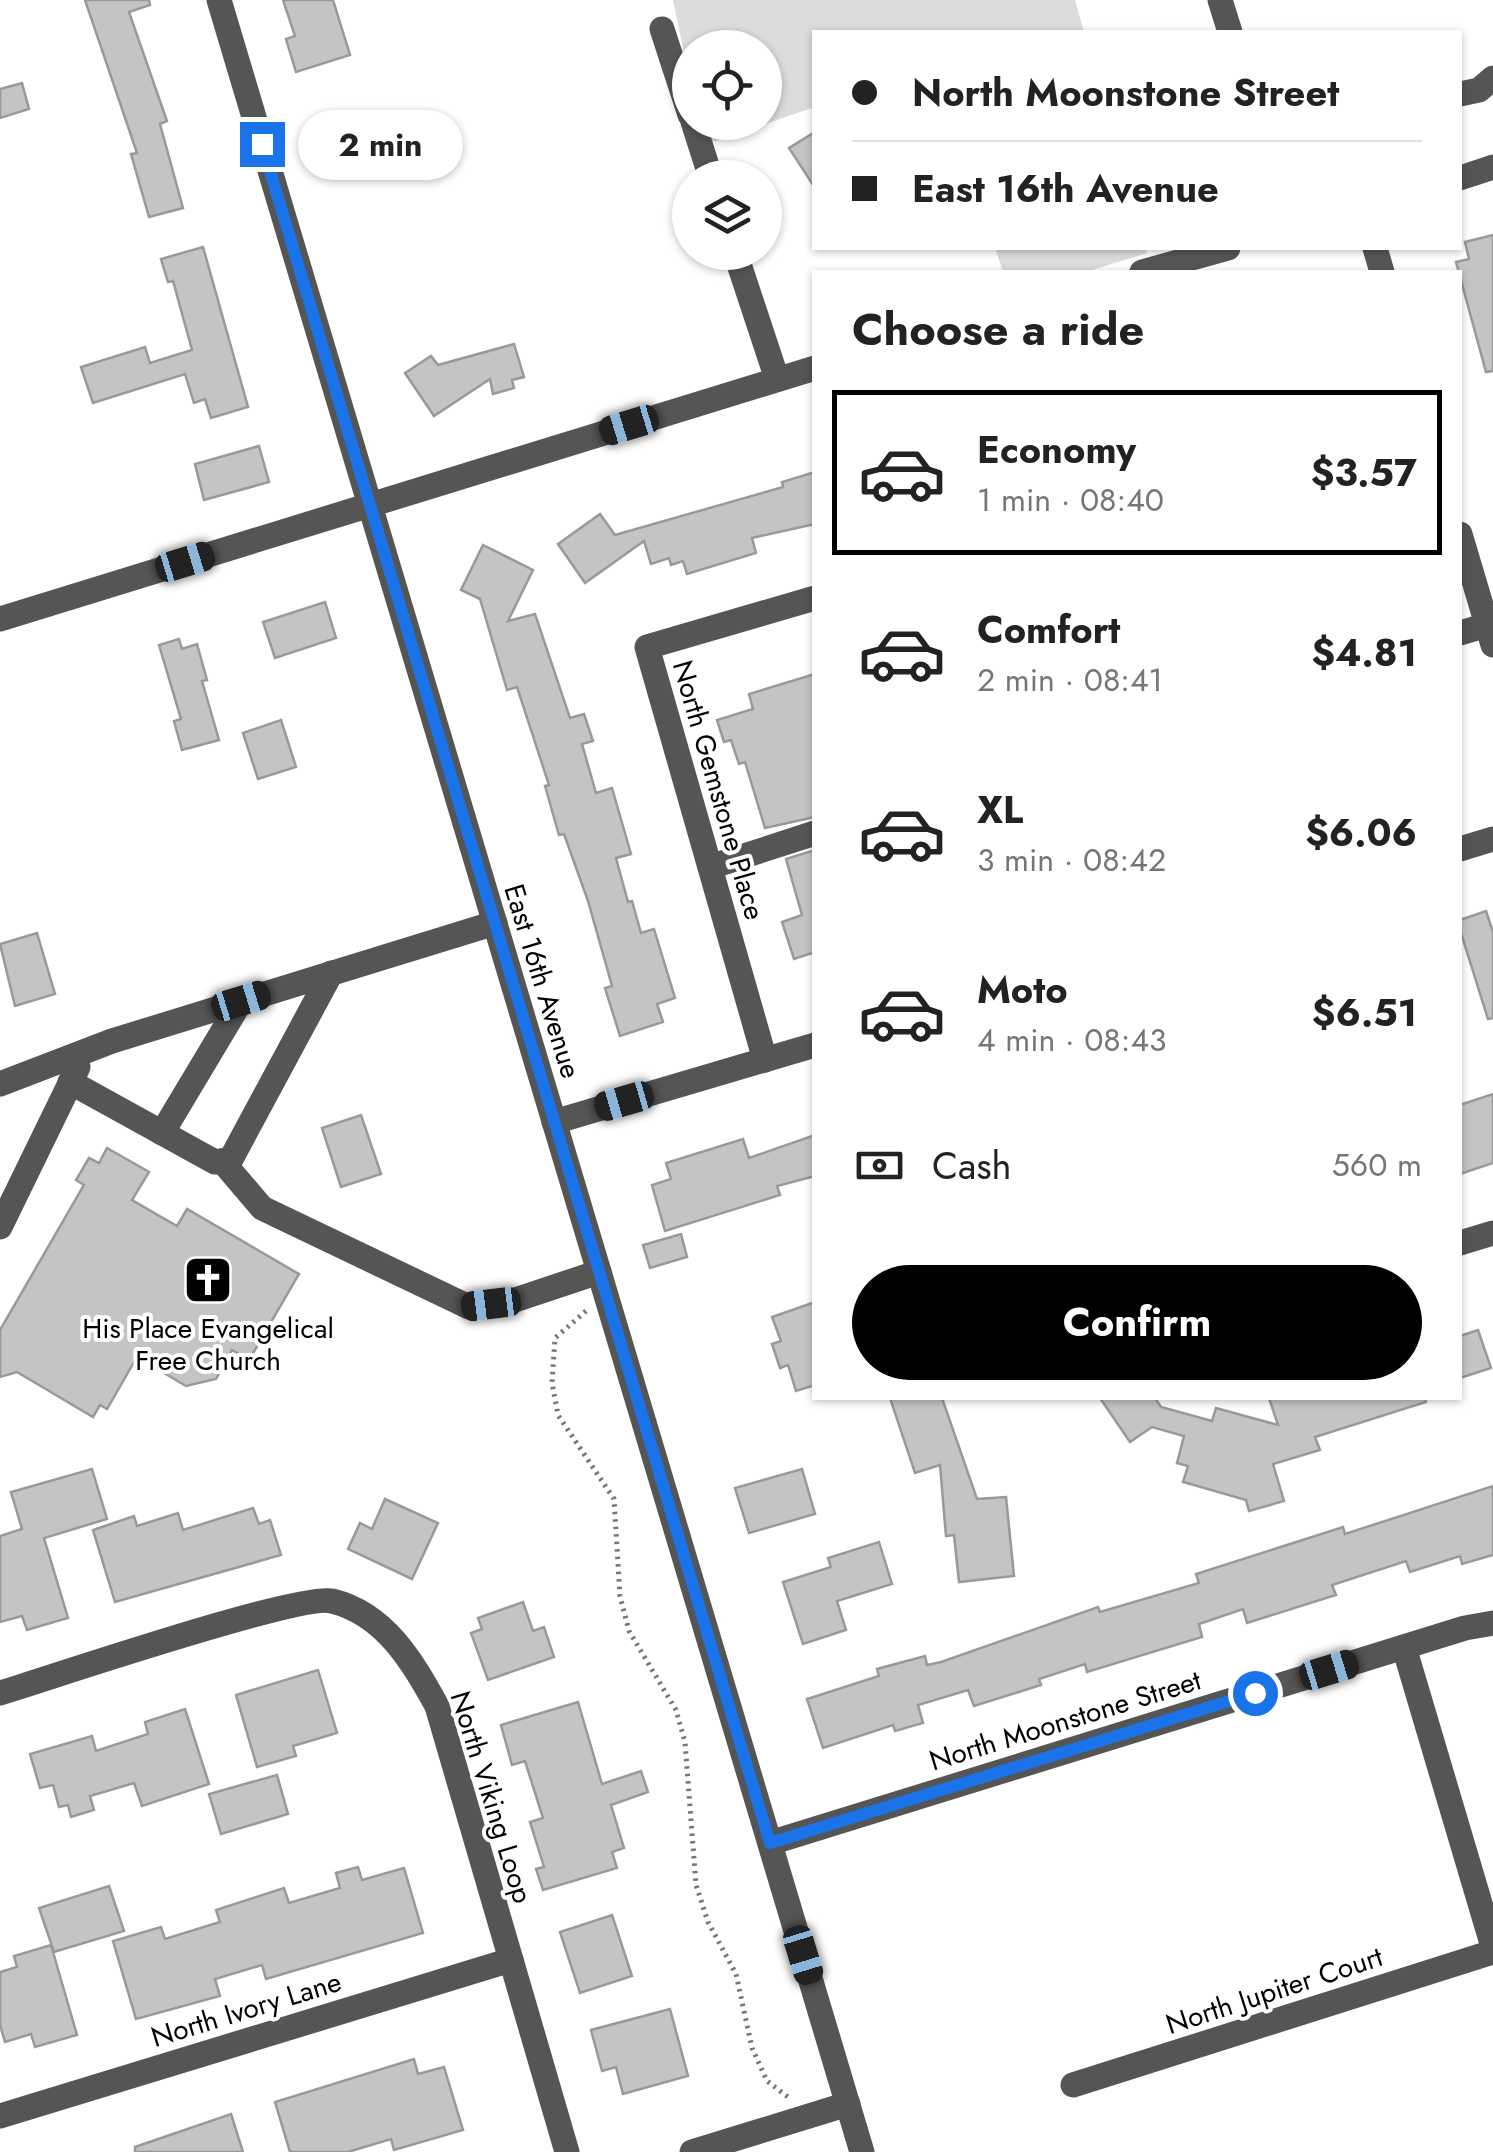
<!DOCTYPE html>
<html lang="en">
<head>
<meta charset="utf-8">
<style>
  :root { --surface:#fff; --page:#f6f6f6; --text:#222; --muted:#767676; --line:#e0e0e0; --accent:#000 }
  body { margin:0; font-family:Jost,sans-serif; background:var(--page); color:var(--text); height:100vh; display:flex; flex-direction:column; font-size:38px; white-space:nowrap }
  * { box-sizing:border-box; margin:0 }
  p { font-size:32px; color:var(--muted) }
  .icon { flex:none; width:55px; height:55px; fill:none; stroke:currentColor; stroke-width:2; stroke-linecap:round; stroke-linejoin:round }
  .map { position:relative; flex:1; overflow:hidden }
  .drawer { position:absolute; left:812px; top:270px; width:650px; height:1130px; display:flex; flex-direction:column; background:var(--surface); border-radius:0px; box-shadow:0 2px 8px #0004 }
  .drawer>* { flex:none }
  .hud { position:absolute; left:812px; top:30px; width:650px; height:220px; border-radius:0px; box-shadow:0 2px 8px #0004; display:grid; align-content:center; height:220px; padding:0 40px; background:var(--surface) }
  .controls { position:absolute; left:672px; top:30px; display:grid; gap:20px }
  .controls a { display:grid; place-items:center; width:110px; height:110px; border-radius:50%; background:var(--surface); box-shadow:0 2px 8px #0004; font-size:50px }
  .end { position:absolute; width:45px; height:45px; margin:-22px; border:12px solid #1a73e8; background:#fff; box-shadow:0 0 0 5px #fff }
  .from { border-radius:50% }
  .bubble { position:absolute; height:70px; border-radius:35px; background:var(--surface); box-shadow:0 2px 8px #0004; font-size:32px; font-weight:700; line-height:70px; text-align:center }
  .car { position:absolute; width:30px; height:60px; margin:-30px -15px; border-radius:12px; box-shadow:0 0 8px 2px #0007; background:linear-gradient(#222 24%,#8ab4d8 0 40%,#222 0 76%,#8ab4d8 0 86%,#222 0) }
  .hud b { display:flex; align-items:center; gap:35px; height:95px; font-size:38px }
  .hud b+b { border-top:2px solid var(--line) }
  .hud i { width:25px; height:25px; background:var(--text) }
  ul { padding:0; list-style:none }
  li { display:flex; align-items:center; gap:30px; height:165px; margin:0 20px 15px; padding:0 20px; border:5px solid transparent; border-radius:0px }
  li div { flex:1 }
  li b { display:block; font-size:38px }
  li em { font-style:normal; font-weight:700 }
  li.current { border-color:var(--accent) }
  li>.icon { width:90px; height:90px; stroke-width:1.5 }
  h2 { padding:0 40px; font-size:45px; line-height:120px }
  .pay { display:flex; align-items:center; gap:25px; height:110px; padding:0 40px; font-size:38px }
  .pay p { margin-inline-start:auto }
  .primary-button { display:flex; gap:20px; margin-top:auto; padding:20px 40px }
  .primary-button a { flex:1; height:115px; border-radius:60px; background:var(--accent); color:#fff; font-size:40px; font-weight:700; line-height:115px; text-align:center }
  .map>svg:first-child { display:block }
  .green { fill:#dcdcdc }
  .building { fill:#c4c4c4; stroke:#999; stroke-width:2.5 }
  .lines { fill:none; stroke-linecap:round; stroke-linejoin:round }
  .path { stroke:#777; stroke-width:5; stroke-dasharray:2.5 5; stroke-linecap:butt }
  .minor { stroke:#555; stroke-width:25 }
  .route { stroke:#1a73e8; stroke-width:12 }
  .labels { text-anchor:middle; stroke-width:8; stroke-linejoin:round; paint-order:stroke }
  .street-label { font-size:28px; fill:#000; stroke:#fff }
  .poi-label { font-size:28px; fill:#000; stroke:#fff }
</style>
</head>
<body>
<div class="map">
<svg width="1493" height="2152" viewBox="0 0 1493 2152">
  <rect width="100%" height="100%" fill="#fff"/>
  <!-- green -->
  <g class="green">
    <polygon points="673,0 1075,0 1084,32 815,32 815,107 709,143 703,123 765,122 765,48 690,48 690,82"/>
    <polygon points="995,248 1145,248 1147,253 1086,272 1003,272"/>
  </g>
  <!-- building -->
  <g class="building">
    <polygon points="85,0 149,0 150,5 129,12 167,121 160,124 183,208 149,217 131,154 137,153"/>
    <polygon points="283,0 333,0 350,55 296,72 286,39 295,36"/>
    <polygon points="22,83 29,109 0,118 0,89"/>
    <polygon points="815,132 815,188 789,148"/>
    <polygon points="1493,235 1493,371 1486,372 1456,262 1469,259 1465,242"/>
    <polygon points="203,247 248,407 211,418 205,399 194,403 185,374 93,403 81,367 145,347 150,363 192,350 173,281 168,282 161,259"/>
    <polygon points="514,344 524,377 512,380 514,388 493,394 490,379 434,416 405,373 431,356 438,365"/>
    <polygon points="259,446 269,482 204,500 195,464"/>
    <polygon points="815,472 815,524 752,538 756,553 687,574 683,561 671,565 669,558 651,564 644,541 585,583 558,544 600,514 615,535 783,487 782,482"/>
    <polygon points="483,545 533,570 508,621 535,614 570,718 584,714 593,741 582,744 596,793 612,788 631,854 616,858 628,902 632,901 641,933 654,929 675,998 657,1004 663,1022 620,1036 605,988 612,986 588,901 564,834 559,835 545,786 549,785 517,687 507,690 480,599 461,590"/>
    <polygon points="325,602 336,638 275,658 263,622"/>
    <polygon points="179,639 182,649 197,644 207,680 202,681 219,740 182,750 174,721 181,719 159,645"/>
    <polygon points="815,674 815,817 765,828 745,762 739,764 731,740 724,742 717,720 753,709 749,694"/>
    <polygon points="281,720 296,767 258,779 243,733"/>
    <polygon points="815,850 815,952 794,959 782,922 802,915 786,859"/>
    <polygon points="1486,911 1493,932 1493,1018 1488,1019 1460,930 1460,920"/>
    <polygon points="37,933 55,994 15,1006 0,944"/>
    <polygon points="1493,1094 1493,1163 1460,1174 1460,1105"/>
    <polygon points="361,1115 381,1174 341,1187 322,1128"/>
    <polygon points="815,1135 815,1176 777,1186 780,1195 665,1231 652,1185 671,1179 666,1163 743,1139 749,1158"/>
    <polygon points="107,1148 149,1172 132,1200 177,1226 187,1209 299,1274 249,1360 232,1350 216,1379 186,1386 137,1357 107,1409 100,1405 93,1417 17,1372 0,1377 0,1330 84,1185 76,1180 89,1158 99,1163"/>
    <polygon points="681,1234 687,1257 650,1268 643,1245"/>
    <polygon points="815,1302 815,1385 796,1391 788,1365 780,1368 772,1344 781,1341 772,1317"/>
    <polygon points="1478,1330 1491,1368 1460,1378 1460,1336"/>
    <polygon points="890,1398 942,1398 977,1499 1006,1497 1014,1576 959,1582 954,1535 946,1536 940,1465 915,1473"/>
    <polygon points="1100,1398 1155,1398 1161,1407 1212,1421 1216,1408 1278,1425 1269,1398 1425,1398 1426,1402 1315,1437 1320,1450 1273,1464 1284,1501 1249,1511 1246,1500 1183,1482 1188,1466 1177,1463 1184,1436 1152,1427 1130,1442"/>
    <polygon points="92,1469 107,1519 44,1538 68,1618 27,1630 22,1616 0,1622 0,1536 22,1529 11,1492"/>
    <polygon points="802,1469 815,1514 749,1533 735,1488"/>
    <polygon points="1493,1486 1493,1555 1462,1564 1460,1556 1410,1572 1406,1561 1332,1585 1336,1595 1247,1623 1243,1609 1199,1624 1202,1637 1087,1672 1085,1664 1039,1679 1041,1685 974,1706 968,1690 918,1705 923,1723 895,1731 893,1725 823,1748 807,1699 879,1676 877,1669 925,1656 927,1665 941,1662 1098,1607 1100,1612 1199,1583 1196,1574 1343,1527 1345,1534"/>
    <polygon points="385,1499 438,1523 412,1579 348,1549 360,1523 372,1529"/>
    <polygon points="253,1508 259,1524 270,1520 281,1555 115,1602 93,1530 134,1516 137,1526 178,1513 183,1530"/>
    <polygon points="879,1542 892,1584 837,1601 846,1630 803,1644 783,1582 831,1567 828,1558"/>
    <polygon points="523,1602 533,1631 544,1627 554,1657 488,1680 471,1633 482,1629 478,1618"/>
    <polygon points="318,1670 337,1733 293,1746 296,1756 257,1767 236,1695"/>
    <polygon points="578,1702 602,1784 641,1771 648,1792 611,1805 624,1848 612,1852 617,1868 543,1890 536,1869 544,1867 530,1822 543,1818 525,1761 512,1765 501,1725"/>
    <polygon points="185,1709 209,1784 142,1806 134,1783 90,1796 94,1810 71,1817 68,1805 59,1807 53,1785 40,1788 30,1754 92,1736 96,1751 148,1734 145,1722"/>
    <polygon points="277,1775 288,1814 221,1834 209,1794"/>
    <polygon points="358,1867 362,1880 404,1868 423,1933 266,1979 262,1965 215,1979 220,1996 136,2019 113,1941 161,1927 165,1939 220,1922 216,1910 284,1888 289,1903 340,1888 336,1873"/>
    <polygon points="109,1886 124,1931 54,1952 39,1908"/>
    <polygon points="612,1915 632,1976 580,1993 560,1932"/>
    <polygon points="51,1945 77,2035 35,2047 31,2034 5,2042 0,2025 0,1972 17,1967 14,1956"/>
    <polygon points="670,2009 688,2076 623,2094 616,2067 602,2071 591,2030"/>
    <polygon points="414,2059 418,2074 444,2067 463,2130 394,2150 391,2139 348,2152 290,2152 275,2102"/>
    <polygon points="231,2114 243,2152 135,2152 135,2147"/>
  </g>
  <g class="lines">
    <!-- path -->
    <polyline class="path" points="586,1311 555,1338 552,1383 558,1415 614,1499 620,1596 629,1631 676,1710 685,1742 696,1885 708,1922 736,1974 752,2048 767,2081 788,2097"/>
    <!-- minor -->
    <g class="minor">
      <polyline points="219,0 862,2152"/>
      <polyline points="1220,0 1230,32"/>
      <polyline points="662,29 690,115"/>
      <polyline points="1460,94 1479,90 1493,78"/>
      <polyline points="693,122 711,178"/>
      <polyline points="1460,178 1493,167"/>
      <polyline points="1375,248 1382,272"/>
      <polyline points="735,252 777,379"/>
      <polyline points="1142,272 1228,248"/>
      <polyline points="1460,534 1493,645"/>
      <polyline points="0,619 815,368"/>
      <polyline points="1460,633 1487,625"/>
      <polyline points="1460,849 1493,839"/>
      <polyline points="710,867 815,833"/>
      <polyline points="765,1060 647,647 815,598"/>
      <polyline points="70,1082 215,1162 231,1159 331,973"/>
      <polyline points="0,1084 112,1041 495,923"/>
      <polyline points="554,1122 815,1045"/>
      <polyline points="162,1133 241,1001"/>
      <polyline points="222,1161 262,1208 469,1307 512,1301 599,1272"/>
      <polyline points="0,1227 78,1067"/>
      <polyline points="1460,1243 1493,1233"/>
      <polyline points="1404,1647 1493,1947"/>
      <path d="M 0,1693 C 50,1678 299,1593 332,1601 C 385,1614 412,1661 437,1706 L 567,2152"/>
      <polyline points="770,1843 1465,1628 1493,1623"/>
      <polyline points="1073,2085 1493,1952"/>
      <polyline points="0,2116 511,1960"/>
      <polyline points="692,2152 848,2104"/>
    </g>
  </g>
  <g class="lines">
    <!-- route -->
    <polyline class="route" points="262,144 770,1843 1255,1693"/>
  </g>
  <!-- icons -->
  <defs>
    <g id="church-square" transform="scale(2.5)"><rect x="-9" y="-9" width="18" height="18" rx="4" fill="#000" stroke="#fff"/><path d="M-1.2-6h2.4v3.5h3.3v2.4h-3.3V6h-2.4V-.1h-3.3v-2.4h3.3Z" fill="#fff"/></g>
  </defs>
  <g fill-rule="evenodd">
    <use href="#church-square" x="208" y="1280"/>
  </g>
  <g class="labels">
    <!-- street labels -->
    <g class="street-label">
      <text transform="translate(719 790) rotate(74)" y="10">North Gemstone Place</text>
      <text transform="translate(543 981) rotate(73)" y="10">East 16th Avenue</text>
      <text transform="translate(1065 1720) rotate(-17)" y="10">North Moonstone Street</text>
      <text transform="translate(492 1797) rotate(73)" y="10">North Viking Loop</text>
      <text transform="translate(1274 1990) rotate(-18)" y="10">North Jupiter Court</text>
      <text transform="translate(246 2009) rotate(-17)" y="10">North Ivory Lane</text>
    </g>
    <!-- poi labels -->
    <g class="poi-label">
      <text x="208" y="1338">His Place Evangelical<tspan x="208" dy="32">Free Church</tspan></text>
    </g>
  </g>
</svg>
<div class="controls">
<a><svg class="icon" aria-label="locate" viewBox="0 0 24 24"><circle cx="12" cy="12" r="6"/><path d="M12 2v4M12 18v4M2 12h4M18 12h4"/></svg></a>
<a><svg class="icon" aria-label="layers" viewBox="0 0 24 24"><path d="M12 4l9 5-9 5-9-5zM3 14l9 5 9-5"/></svg></a>
</div>
<i class="end from" style="left:1255px;top:1693px"></i>
<i class="end" style="left:262px;top:144px"></i>
<div class="bubble" style="left:298px;top:110px;width:165px">2 min</div>
<i class="car" style="left:629px;top:425px;rotate:253deg"></i>
<i class="car" style="left:185px;top:562px;rotate:73deg"></i>
<i class="car" style="left:241px;top:1001px;rotate:73deg"></i>
<i class="car" style="left:624px;top:1101px;rotate:254deg"></i>
<i class="car" style="left:491px;top:1304px;rotate:263deg"></i>
<i class="car" style="left:1329px;top:1670px;rotate:73deg"></i>
<i class="car" style="left:803px;top:1955px;rotate:163deg"></i>
<div class="hud">
<b><i class="from"></i>North Moonstone Street</b>
<b><i></i>East 16th Avenue</b>
</div>
<section class="drawer">
<h2>Choose a ride</h2>
<ul>
<li class="current"><svg class="icon" aria-label="car" viewBox="0 0 24 24"><path d="M5 17H2v-5l4-1 3-4h7l3 4 3 1v5h-3M9 17h6M6 11h13"/><circle cx="7" cy="17" r="2"/><circle cx="17" cy="17" r="2"/></svg><div><b>Economy</b><p>1 min · 08:40</p></div><em>$3.57</em></li>
<li><svg class="icon" aria-label="car" viewBox="0 0 24 24"><path d="M5 17H2v-5l4-1 3-4h7l3 4 3 1v5h-3M9 17h6M6 11h13"/><circle cx="7" cy="17" r="2"/><circle cx="17" cy="17" r="2"/></svg><div><b>Comfort</b><p>2 min · 08:41</p></div><em>$4.81</em></li>
<li><svg class="icon" aria-label="car" viewBox="0 0 24 24"><path d="M5 17H2v-5l4-1 3-4h7l3 4 3 1v5h-3M9 17h6M6 11h13"/><circle cx="7" cy="17" r="2"/><circle cx="17" cy="17" r="2"/></svg><div><b>XL</b><p>3 min · 08:42</p></div><em>$6.06</em></li>
<li><svg class="icon" aria-label="car" viewBox="0 0 24 24"><path d="M5 17H2v-5l4-1 3-4h7l3 4 3 1v5h-3M9 17h6M6 11h13"/><circle cx="7" cy="17" r="2"/><circle cx="17" cy="17" r="2"/></svg><div><b>Moto</b><p>4 min · 08:43</p></div><em>$6.51</em></li>
</ul>
<div class="pay"><svg class="icon" aria-label="cash" viewBox="0 0 24 24"><path d="M3 7h18v10H3z"/><circle cx="12" cy="12" r="2"/></svg>Cash<p>560 m</p></div>
<div class="primary-button"><a>Confirm</a></div>
</section>
</div>
</body>
</html>
